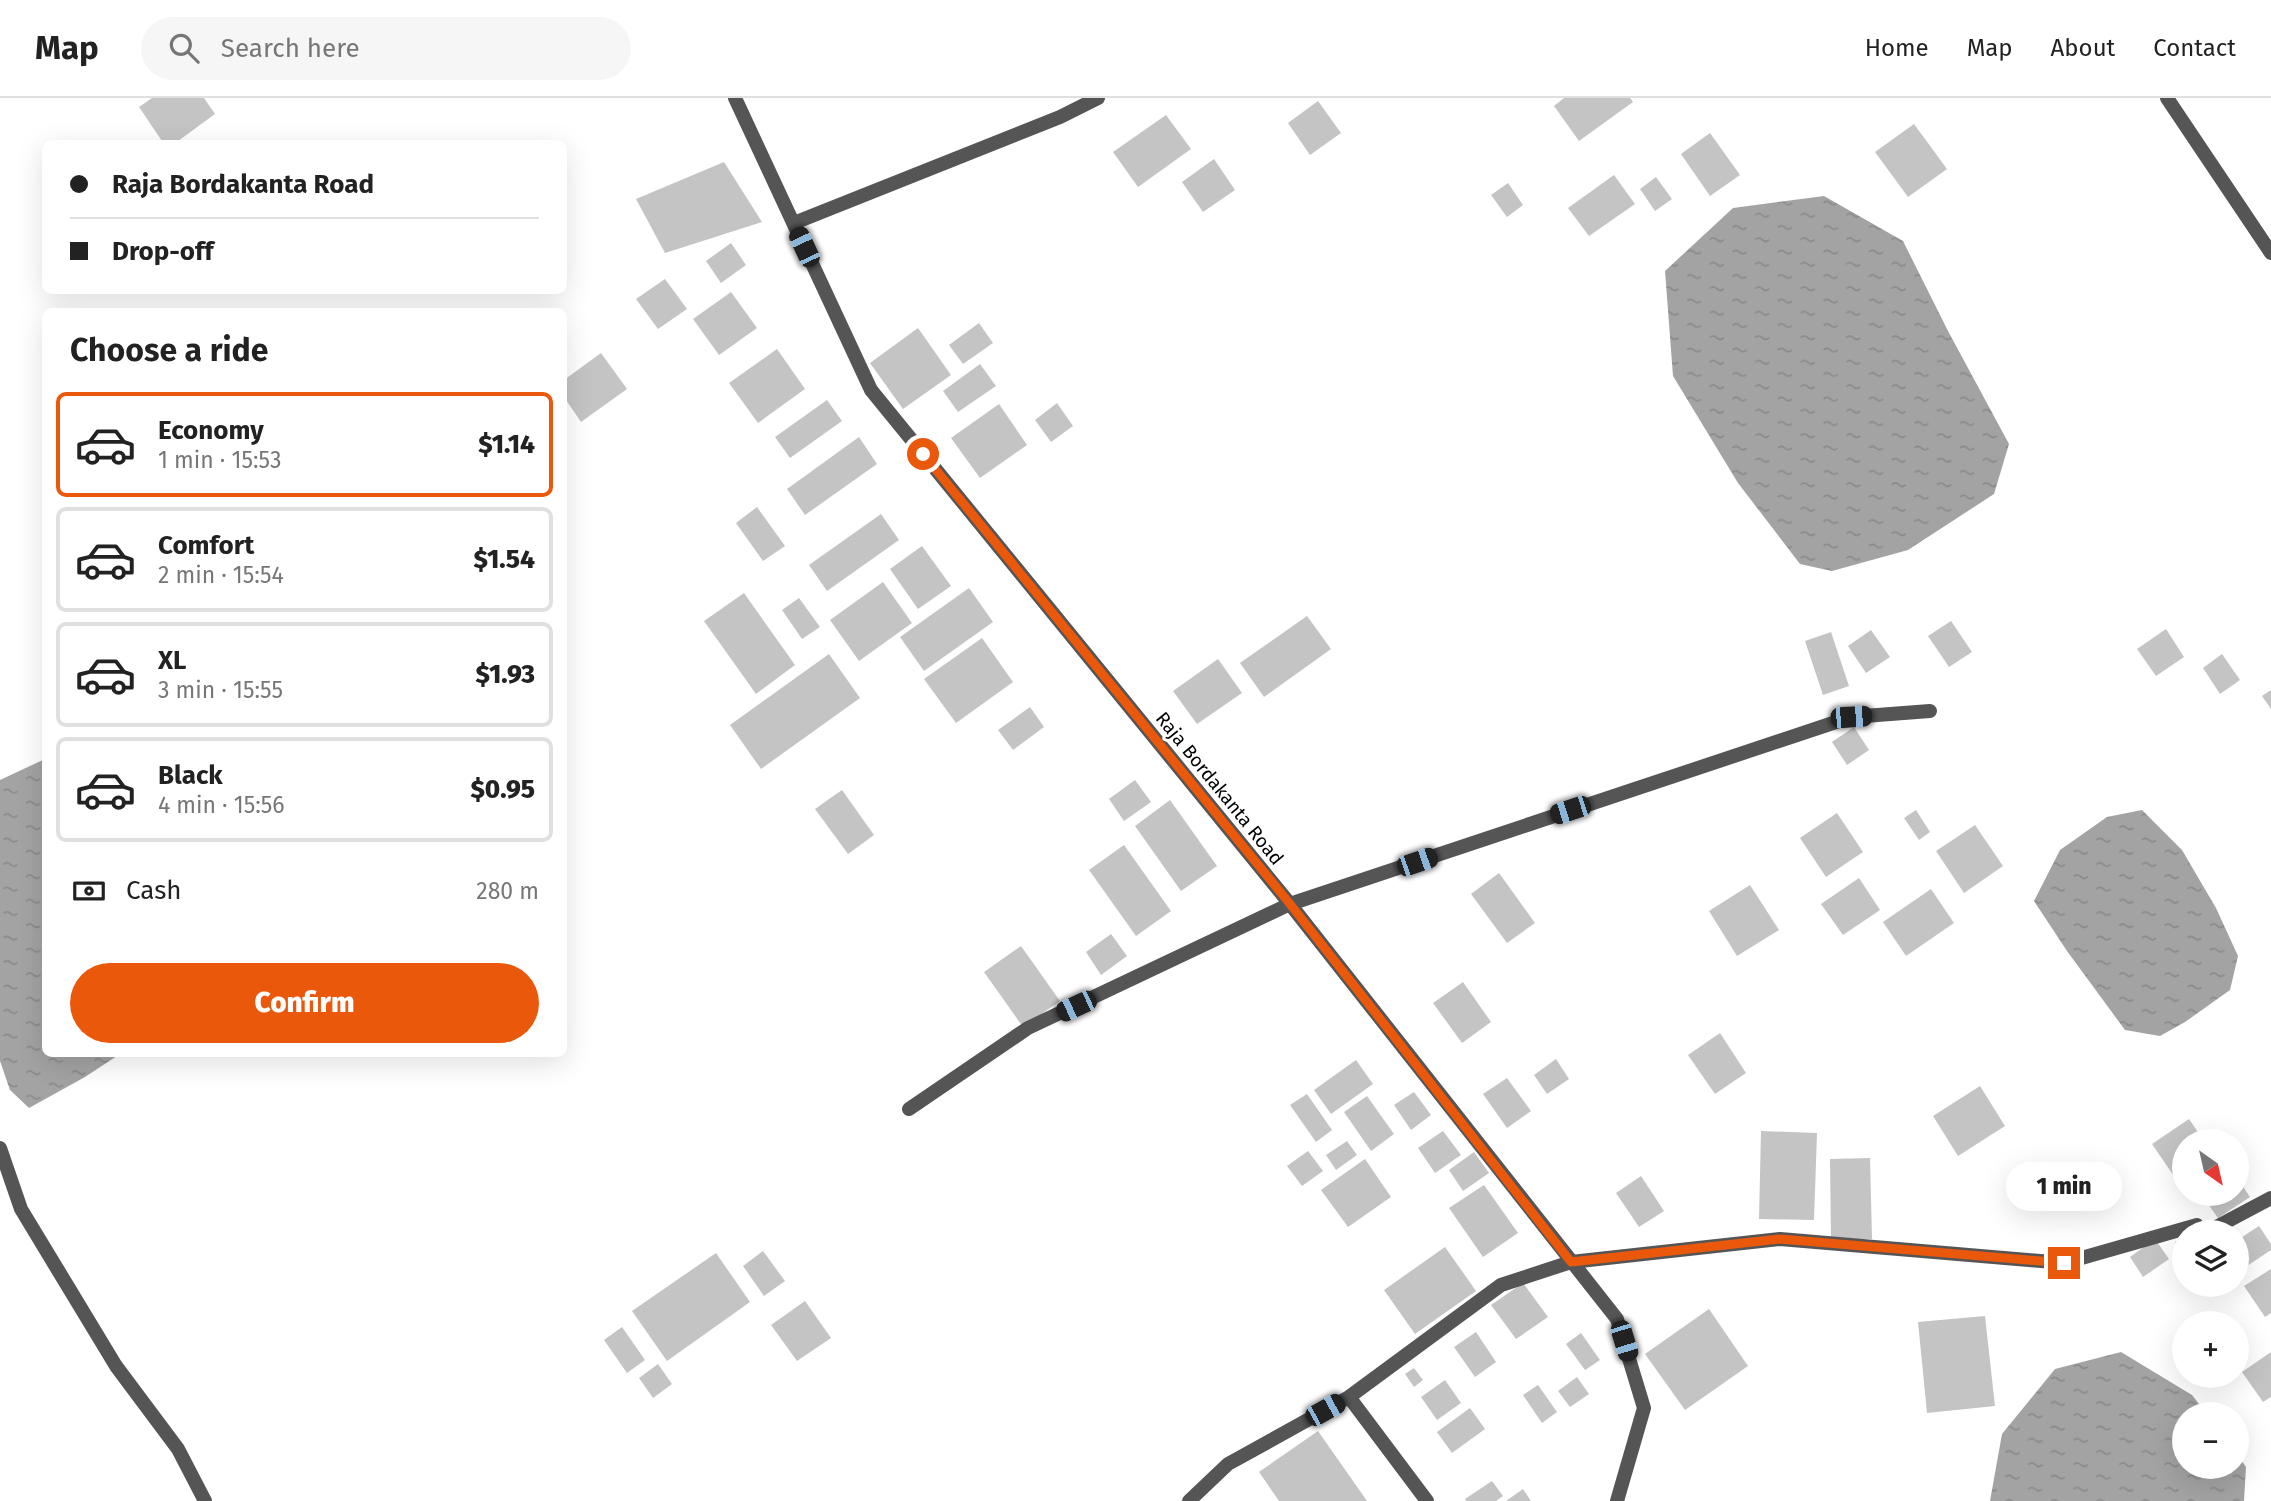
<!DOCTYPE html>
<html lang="en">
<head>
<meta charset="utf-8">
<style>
  :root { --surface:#fff; --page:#f6f6f6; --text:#222; --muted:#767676; --line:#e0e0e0; --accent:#ea580c }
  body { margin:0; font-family:"Fira Sans",sans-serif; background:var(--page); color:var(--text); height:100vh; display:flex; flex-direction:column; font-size:26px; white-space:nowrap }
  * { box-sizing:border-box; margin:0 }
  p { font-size:23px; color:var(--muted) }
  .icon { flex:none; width:38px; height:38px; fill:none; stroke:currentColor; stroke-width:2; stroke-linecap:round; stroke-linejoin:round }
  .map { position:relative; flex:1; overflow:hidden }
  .drawer { position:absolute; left:42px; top:210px; width:525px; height:749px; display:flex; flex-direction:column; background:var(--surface); border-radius:10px; box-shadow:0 7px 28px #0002 }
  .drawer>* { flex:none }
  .top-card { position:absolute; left:42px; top:42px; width:525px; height:154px; border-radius:10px; box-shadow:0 7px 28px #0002; display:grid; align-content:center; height:154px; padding:0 28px; background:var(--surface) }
  .needle { width:46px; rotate:146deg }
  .buttons { position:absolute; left:2172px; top:1031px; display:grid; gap:14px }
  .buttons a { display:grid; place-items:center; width:77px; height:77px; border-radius:50%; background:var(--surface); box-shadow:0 7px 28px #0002; font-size:35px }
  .end { position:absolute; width:32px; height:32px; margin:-16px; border:9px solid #ea580c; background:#fff; box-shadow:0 0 0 4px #fff }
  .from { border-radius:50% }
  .bubble { position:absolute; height:49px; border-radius:24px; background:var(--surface); box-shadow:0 7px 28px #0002; font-size:23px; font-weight:800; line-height:49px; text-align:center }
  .car { position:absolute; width:21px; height:42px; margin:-21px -10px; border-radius:9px; box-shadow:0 0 5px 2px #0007; background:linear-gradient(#222 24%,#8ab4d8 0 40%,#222 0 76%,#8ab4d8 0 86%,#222 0) }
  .top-card b { display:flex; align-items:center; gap:24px; height:66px; font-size:26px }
  .top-card b+b { border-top:2px solid var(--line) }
  .top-card i { width:18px; height:18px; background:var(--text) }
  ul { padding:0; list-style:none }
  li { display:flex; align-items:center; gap:21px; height:105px; margin:0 14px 10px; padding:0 14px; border:4px solid var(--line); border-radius:10px }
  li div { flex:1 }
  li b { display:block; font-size:26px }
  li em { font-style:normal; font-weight:800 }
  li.on { border-color:var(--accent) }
  li>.icon { width:63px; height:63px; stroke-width:1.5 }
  h2 { padding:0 28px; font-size:32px; line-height:84px }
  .pay { display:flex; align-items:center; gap:18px; height:77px; padding:0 28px; font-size:26px }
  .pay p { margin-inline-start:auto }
  .button { display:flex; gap:14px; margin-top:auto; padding:14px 28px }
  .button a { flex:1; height:80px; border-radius:42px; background:var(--accent); color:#fff; font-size:28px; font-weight:800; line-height:80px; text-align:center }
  header { display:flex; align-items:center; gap:42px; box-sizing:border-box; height:98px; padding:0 35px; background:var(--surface); border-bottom:2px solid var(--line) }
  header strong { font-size:33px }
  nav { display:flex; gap:38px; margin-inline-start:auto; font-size:24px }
  .search { width:490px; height:63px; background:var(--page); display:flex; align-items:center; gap:18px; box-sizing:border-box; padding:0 24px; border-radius:38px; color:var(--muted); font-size:26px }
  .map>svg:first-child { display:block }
  .water { fill:url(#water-ripples) }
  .building { fill:#c4c4c4 }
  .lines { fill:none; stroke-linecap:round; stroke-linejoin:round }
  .service { stroke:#555; stroke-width:14 }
  .minor { stroke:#555; stroke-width:14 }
  .route { stroke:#ea580c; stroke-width:9 }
  .labels { text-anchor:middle; stroke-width:6; stroke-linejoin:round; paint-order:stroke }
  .street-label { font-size:19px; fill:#000; stroke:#fff }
</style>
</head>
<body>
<header>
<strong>Map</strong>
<div class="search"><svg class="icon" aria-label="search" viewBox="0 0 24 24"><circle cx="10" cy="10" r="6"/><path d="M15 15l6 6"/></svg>Search here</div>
<nav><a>Home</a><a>Map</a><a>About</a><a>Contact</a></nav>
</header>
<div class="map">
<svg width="2271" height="1403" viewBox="0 0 2271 1403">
  <defs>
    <pattern id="water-ripples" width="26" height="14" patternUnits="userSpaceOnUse" patternTransform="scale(1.75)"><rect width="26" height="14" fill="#a3a3a3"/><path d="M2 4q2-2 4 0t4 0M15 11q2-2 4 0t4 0" fill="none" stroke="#8b8b8b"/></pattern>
  </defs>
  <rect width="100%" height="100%" fill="#fff"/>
  <!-- water -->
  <g class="water">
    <polygon points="1824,98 1903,143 1948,233 2009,346 1994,396 1908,452 1832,473 1800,466 1738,385 1673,278 1665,173 1733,110"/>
    <polygon points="45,661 46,956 120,956 85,979 29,1010 10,992 0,963 0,682"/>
    <polygon points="2142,712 2182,752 2216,810 2238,858 2230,892 2185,924 2160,938 2125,932 2067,853 2034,803 2060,752 2107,719"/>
    <polygon points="2121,1254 2192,1297 2207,1316 2184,1316 2184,1368 2236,1368 2237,1356 2246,1369 2244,1403 1990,1403 2002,1336 2055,1271"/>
  </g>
  <!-- building -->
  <g class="building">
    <polygon points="152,0 204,0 215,16 174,46 164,46 139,9"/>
    <polygon points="1564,0 1630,0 1633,4 1579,43 1554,8"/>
    <polygon points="1318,3 1341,35 1310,57 1288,25"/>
    <polygon points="1166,17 1191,51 1138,89 1113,54"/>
    <polygon points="1914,26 1947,71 1908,99 1875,54"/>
    <polygon points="1710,35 1740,77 1710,98 1681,56"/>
    <polygon points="1214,61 1235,92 1203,114 1182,84"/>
    <polygon points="724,64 762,124 665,155 636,101"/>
    <polygon points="1614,77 1635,106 1589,138 1568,110"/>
    <polygon points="1656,79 1672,101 1655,113 1640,91"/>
    <polygon points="1508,85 1523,107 1507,119 1491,97"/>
    <polygon points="731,145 746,167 721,185 706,163"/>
    <polygon points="665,181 687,211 658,231 636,201"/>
    <polygon points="731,194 757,230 719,257 693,221"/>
    <polygon points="979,225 993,245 963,266 949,247"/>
    <polygon points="918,230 951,277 903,311 870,265"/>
    <polygon points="777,251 805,291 758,325 729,285"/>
    <polygon points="601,255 627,291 581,324 564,299 564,282"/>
    <polygon points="980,266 996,288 958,314 943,293"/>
    <polygon points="827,302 842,323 790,360 775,339"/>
    <polygon points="1057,305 1073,328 1051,344 1035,322"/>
    <polygon points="999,306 1027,347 980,380 951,340"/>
    <polygon points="859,339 877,366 805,417 787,391"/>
    <polygon points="757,409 785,448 763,463 736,425"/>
    <polygon points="881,416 899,442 827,493 809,467"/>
    <polygon points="922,448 951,488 918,511 890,471"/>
    <polygon points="883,484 912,525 859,563 830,522"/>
    <polygon points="969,490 993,524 924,573 900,539"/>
    <polygon points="744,495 795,567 756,596 704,523"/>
    <polygon points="799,500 820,529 802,541 782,512"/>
    <polygon points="1307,518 1331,551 1264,599 1240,565"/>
    <polygon points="1951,523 1972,554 1949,569 1928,538"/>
    <polygon points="2166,531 2184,559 2156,578 2137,551"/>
    <polygon points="1871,532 1890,559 1866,575 1848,548"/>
    <polygon points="1831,534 1849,588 1823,597 1805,543"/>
    <polygon points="982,540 1013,584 956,625 924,581"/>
    <polygon points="829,556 860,600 761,671 730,627"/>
    <polygon points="2222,556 2240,582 2220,596 2203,570"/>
    <polygon points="1218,561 1242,595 1197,626 1173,593"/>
    <polygon points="2271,592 2271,611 2262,598"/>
    <polygon points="1030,609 1044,629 1013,652 998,632"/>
    <polygon points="1854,629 1869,652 1847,667 1832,644"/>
    <polygon points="1135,682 1151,704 1124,723 1109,701"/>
    <polygon points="842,692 874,737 848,756 815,711"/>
    <polygon points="1170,702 1217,768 1181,793 1135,728"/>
    <polygon points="1916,712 1930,734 1919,742 1904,720"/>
    <polygon points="1837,715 1863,754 1826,779 1800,740"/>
    <polygon points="1975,727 2003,768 1964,795 1936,753"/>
    <polygon points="1124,747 1171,813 1136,838 1089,772"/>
    <polygon points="1499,775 1535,825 1507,845 1471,796"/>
    <polygon points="1859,780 1880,812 1843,837 1821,806"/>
    <polygon points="1750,787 1779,832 1737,858 1709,813"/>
    <polygon points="1931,791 1954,825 1906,858 1883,824"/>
    <polygon points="1111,836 1127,858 1101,877 1086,854"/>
    <polygon points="1021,848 1060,903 1023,929 984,874"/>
    <polygon points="1463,884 1491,924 1462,945 1433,905"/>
    <polygon points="1720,935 1746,975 1715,996 1688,957"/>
    <polygon points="1556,961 1569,981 1547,996 1534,977"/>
    <polygon points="1356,962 1373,986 1331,1016 1314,992"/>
    <polygon points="1507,980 1531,1013 1507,1030 1483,996"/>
    <polygon points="1980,988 2005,1028 1958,1058 1933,1018"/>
    <polygon points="1414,994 1431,1017 1411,1032 1394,1007"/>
    <polygon points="1307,996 1332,1032 1316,1044 1290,1007"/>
    <polygon points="1367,998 1394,1036 1371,1053 1344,1014"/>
    <polygon points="2189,1021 2204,1043 2184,1043 2184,1084 2180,1087 2152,1046"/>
    <polygon points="1443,1033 1461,1057 1435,1075 1418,1050"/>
    <polygon points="1761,1033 1817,1035 1814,1122 1759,1121"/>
    <polygon points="1347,1043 1357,1057 1336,1072 1326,1057"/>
    <polygon points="1308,1053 1323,1073 1302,1088 1287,1068"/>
    <polygon points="1474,1054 1489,1075 1463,1093 1449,1072"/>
    <polygon points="1870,1060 1872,1141 1831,1142 1830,1061"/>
    <polygon points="1365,1061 1391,1099 1348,1129 1321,1092"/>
    <polygon points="1641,1078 1664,1113 1639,1129 1616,1095"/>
    <polygon points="2236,1078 2250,1099 2218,1120 2201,1096 2236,1096"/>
    <polygon points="1484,1087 1518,1135 1483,1159 1449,1110"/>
    <polygon points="2259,1128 2271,1146 2271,1152 2241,1172 2236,1166 2236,1143"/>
    <polygon points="2184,1138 2184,1158 2175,1144"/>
    <polygon points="2155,1141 2169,1161 2143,1179 2130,1159"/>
    <polygon points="1445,1149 1476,1193 1415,1236 1384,1192"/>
    <polygon points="763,1153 785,1183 764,1198 743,1168"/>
    <polygon points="716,1155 750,1204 667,1263 632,1213"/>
    <polygon points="2271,1171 2271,1215 2265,1219 2244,1188"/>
    <polygon points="1523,1185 1548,1219 1516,1241 1491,1207"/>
    <polygon points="805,1203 831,1240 797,1263 771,1227"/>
    <polygon points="1709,1211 1748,1268 1685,1312 1645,1256"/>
    <polygon points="1985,1218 1995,1308 1927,1315 1918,1224"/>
    <polygon points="622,1229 645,1262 627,1275 604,1242"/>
    <polygon points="1476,1234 1496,1264 1475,1279 1454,1249"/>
    <polygon points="1581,1235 1600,1262 1585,1272 1566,1246"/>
    <polygon points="2271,1254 2271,1299 2263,1304 2242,1274"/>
    <polygon points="658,1266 672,1286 653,1300 639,1280"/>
    <polygon points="1414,1270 1423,1282 1414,1289 1405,1276"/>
    <polygon points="1577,1279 1589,1296 1570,1309 1558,1293"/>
    <polygon points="1445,1282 1461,1305 1437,1322 1421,1299"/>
    <polygon points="1538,1287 1557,1314 1542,1325 1523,1297"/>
    <polygon points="1470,1310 1485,1331 1452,1355 1437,1334"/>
    <polygon points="1318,1333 1367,1403 1279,1403 1259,1374"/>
    <polygon points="1492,1383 1503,1398 1496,1403 1466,1403 1465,1401"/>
    <polygon points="1523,1391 1531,1403 1506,1403"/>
  </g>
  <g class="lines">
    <!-- service -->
    <polyline class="service" points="735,0 871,292 1290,806 1617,1221 1644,1310 1617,1403"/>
    <!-- minor -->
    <g class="minor">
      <polyline points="2167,0 2271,155"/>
      <polyline points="794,125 1060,19 1098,0"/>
      <polyline points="909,1011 1028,930 1290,806 1851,619 1930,613"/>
      <polyline points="0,1050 21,1111 116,1268 178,1351 205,1403"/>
      <polyline points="2207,1134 2271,1100"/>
      <polyline points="1349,1299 1427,1403"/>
      <polyline points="1189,1403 1228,1366 1349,1299 1501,1187 1571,1164 1780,1141 2064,1165 2197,1127 2202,1134"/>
    </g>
  </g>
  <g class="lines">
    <!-- route -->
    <polyline class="route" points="923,356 1290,806 1571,1164 1780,1141 2064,1165"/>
  </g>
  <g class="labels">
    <!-- street labels -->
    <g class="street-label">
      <text transform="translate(1220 690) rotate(51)" y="7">Raja Bordakanta Road</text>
    </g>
  </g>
</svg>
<div class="buttons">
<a><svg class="needle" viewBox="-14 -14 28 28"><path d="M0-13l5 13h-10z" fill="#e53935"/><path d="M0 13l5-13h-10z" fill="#767676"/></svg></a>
<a><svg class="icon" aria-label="layers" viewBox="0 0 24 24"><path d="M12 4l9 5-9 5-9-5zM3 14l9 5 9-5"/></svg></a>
<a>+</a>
<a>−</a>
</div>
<i class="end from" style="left:923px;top:356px"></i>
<i class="end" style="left:2064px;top:1165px"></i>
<div class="bubble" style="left:2006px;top:1064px;width:116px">1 min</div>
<i class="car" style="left:804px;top:149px;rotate:335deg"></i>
<i class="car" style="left:1851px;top:619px;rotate:86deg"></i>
<i class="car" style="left:1570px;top:712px;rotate:252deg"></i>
<i class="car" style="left:1417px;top:764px;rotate:71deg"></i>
<i class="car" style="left:1076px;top:908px;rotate:245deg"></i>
<i class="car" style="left:1624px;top:1243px;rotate:163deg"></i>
<i class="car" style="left:1325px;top:1312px;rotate:61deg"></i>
<div class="top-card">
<b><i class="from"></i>Raja Bordakanta Road</b>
<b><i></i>Drop-off</b>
</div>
<section class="drawer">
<h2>Choose a ride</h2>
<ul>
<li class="on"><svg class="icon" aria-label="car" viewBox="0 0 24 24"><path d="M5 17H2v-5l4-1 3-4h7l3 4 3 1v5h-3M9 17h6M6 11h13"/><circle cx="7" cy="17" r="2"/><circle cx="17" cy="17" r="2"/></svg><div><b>Economy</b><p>1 min · 15:53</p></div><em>$1.14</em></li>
<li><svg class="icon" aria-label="car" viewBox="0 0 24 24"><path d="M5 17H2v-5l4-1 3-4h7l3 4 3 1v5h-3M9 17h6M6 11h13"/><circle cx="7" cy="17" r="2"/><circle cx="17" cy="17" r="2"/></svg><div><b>Comfort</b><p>2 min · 15:54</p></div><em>$1.54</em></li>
<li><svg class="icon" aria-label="car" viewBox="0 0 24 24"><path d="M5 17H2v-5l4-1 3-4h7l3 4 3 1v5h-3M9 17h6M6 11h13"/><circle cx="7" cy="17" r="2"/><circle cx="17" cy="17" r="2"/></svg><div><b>XL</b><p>3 min · 15:55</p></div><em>$1.93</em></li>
<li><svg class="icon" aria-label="car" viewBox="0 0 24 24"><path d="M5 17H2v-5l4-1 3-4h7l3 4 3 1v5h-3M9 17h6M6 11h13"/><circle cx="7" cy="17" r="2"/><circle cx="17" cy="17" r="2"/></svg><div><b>Black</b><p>4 min · 15:56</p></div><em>$0.95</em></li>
</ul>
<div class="pay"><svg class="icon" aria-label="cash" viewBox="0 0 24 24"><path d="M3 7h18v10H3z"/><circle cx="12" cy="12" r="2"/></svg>Cash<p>280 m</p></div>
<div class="button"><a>Confirm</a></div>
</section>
</div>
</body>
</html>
